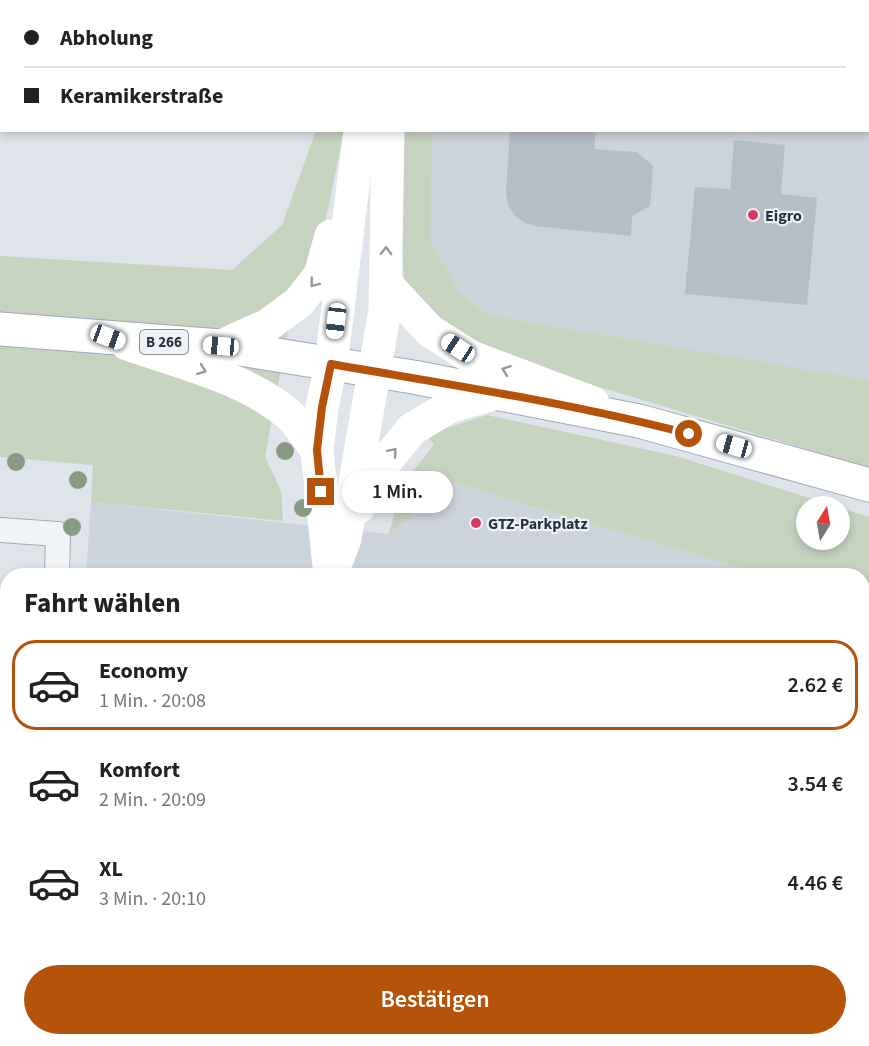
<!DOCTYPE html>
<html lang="de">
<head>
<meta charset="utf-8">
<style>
  :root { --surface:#fff; --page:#f6f6f6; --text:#222; --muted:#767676; --line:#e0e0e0; --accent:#b45309 }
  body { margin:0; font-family:"Source Sans 3",sans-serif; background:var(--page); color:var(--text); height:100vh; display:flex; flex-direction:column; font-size:22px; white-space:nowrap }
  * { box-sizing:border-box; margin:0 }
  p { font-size:20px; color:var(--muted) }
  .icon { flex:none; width:33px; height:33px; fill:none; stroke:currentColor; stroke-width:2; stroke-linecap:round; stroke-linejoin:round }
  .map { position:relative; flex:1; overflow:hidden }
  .details { position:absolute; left:0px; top:568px; width:870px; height:478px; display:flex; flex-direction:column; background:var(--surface); border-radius:24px 24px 0 0; box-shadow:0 3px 9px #0003 }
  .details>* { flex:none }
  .hud { position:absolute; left:0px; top:0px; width:870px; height:132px; box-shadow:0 3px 9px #0003; display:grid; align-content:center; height:132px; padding:0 24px; background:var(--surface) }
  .needle { width:39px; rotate:11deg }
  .controls { position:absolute; left:796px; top:496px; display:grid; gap:12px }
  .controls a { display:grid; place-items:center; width:54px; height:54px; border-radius:50%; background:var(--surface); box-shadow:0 3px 9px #0003; font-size:30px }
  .end { position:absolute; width:27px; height:27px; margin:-14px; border:8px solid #b45309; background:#fff; box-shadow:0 0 0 3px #fff }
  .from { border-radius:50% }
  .bubble { position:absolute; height:42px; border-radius:21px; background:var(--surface); box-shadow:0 3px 9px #0003; font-size:20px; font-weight:600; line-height:42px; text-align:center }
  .car { position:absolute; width:18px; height:36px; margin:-18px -9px; border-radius:8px; box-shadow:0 0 4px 2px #0007; background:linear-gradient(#fff 24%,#345 0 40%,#fff 0 76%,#345 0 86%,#fff 0) }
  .hud b { display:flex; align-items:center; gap:21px; height:57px; font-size:22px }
  .hud b+b { border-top:2px solid var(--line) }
  .hud i { width:15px; height:15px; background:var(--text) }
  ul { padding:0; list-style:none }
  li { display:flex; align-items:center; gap:18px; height:90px; margin:0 12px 9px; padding:0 12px; border:3px solid transparent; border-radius:24px }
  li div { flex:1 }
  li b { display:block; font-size:22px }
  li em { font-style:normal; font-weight:600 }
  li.selected { border-color:var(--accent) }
  li>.icon { width:54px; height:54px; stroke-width:1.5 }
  h2 { padding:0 24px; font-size:27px; line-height:72px }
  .action { display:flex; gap:12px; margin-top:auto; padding:12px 24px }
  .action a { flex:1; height:69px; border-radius:36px; background:var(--accent); color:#fff; font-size:24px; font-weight:600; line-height:69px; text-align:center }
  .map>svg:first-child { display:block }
  .built { fill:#ccd3db }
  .green { fill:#c6d3bf }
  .building { fill:#b5bdc6 }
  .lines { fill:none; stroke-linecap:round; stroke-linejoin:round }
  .lane-casing { stroke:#a3abb3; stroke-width:14 }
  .street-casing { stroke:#a3abb3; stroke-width:26 }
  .primary-casing { stroke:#9da9b5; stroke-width:35 }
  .lane { stroke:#f1f4f7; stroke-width:12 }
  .street { stroke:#f1f4f7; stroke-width:24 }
  .secondary { stroke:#fff; stroke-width:33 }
  .primary { stroke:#fff; stroke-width:33 }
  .tree { fill:#879a85 }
  .oneway { stroke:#9299a0 }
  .route { stroke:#b45309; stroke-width:8 }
  .poi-dot { fill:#d73a61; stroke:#eef2f6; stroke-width:2 }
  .labels { text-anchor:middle; stroke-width:4.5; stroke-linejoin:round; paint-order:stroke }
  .shield { fill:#eef2f6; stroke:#626c77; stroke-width:1.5 }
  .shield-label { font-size:15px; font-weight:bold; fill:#263341 }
  .poi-label { font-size:16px; font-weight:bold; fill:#263341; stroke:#eef2f6; text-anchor:start }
</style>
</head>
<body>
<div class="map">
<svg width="869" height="1046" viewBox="0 0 869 1046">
  <rect width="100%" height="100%" fill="#dee4e9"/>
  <!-- built -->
  <g class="built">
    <polygon points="441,0 869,0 869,380 488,315 460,293 430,240 433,131 868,130 868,2 441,1"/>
    <polygon points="452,483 767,576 86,576 91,502 389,534"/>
    <polygon points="863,604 869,606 869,1046 50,1046 51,1040 862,1040"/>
  </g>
  <!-- green -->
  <g class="green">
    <polygon points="316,131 344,131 321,242 297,282 265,457 281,491 283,521 91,502 93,465 0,457 0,256 232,270 282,225"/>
    <polygon points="394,131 433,131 430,240 460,293 488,315 869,380 869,468 517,362 430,318 404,279"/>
    <polygon points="487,415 676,456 838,507 807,507 807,540 840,540 840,508 869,517 869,606 863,604 862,576 767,576 453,483 389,534 403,483 434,445 426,435"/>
  </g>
  <!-- building -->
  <g class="building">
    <polygon points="510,130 596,130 594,149 637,152 653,166 650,206 632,216 631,236 535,226 525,223 515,216 508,205 506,192"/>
    <polygon points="734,140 785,145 781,194 817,198 807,305 685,294 695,187 730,189"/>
  </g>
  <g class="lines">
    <!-- lane casing -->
    <g class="lane-casing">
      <g id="lane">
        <polyline points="863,2 863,0"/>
        <polyline points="139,1046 139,1040"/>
        <polyline points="468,1046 469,1040"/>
        <polyline points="688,1046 690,1040"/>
      </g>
    </g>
    <!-- street casing -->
    <g class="street-casing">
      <g id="street">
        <polyline points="708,0 710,2"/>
        <polyline points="868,63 869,63"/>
        <polyline points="0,530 58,534 57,576"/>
        <polyline points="0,865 8,866"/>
        <polyline points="833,1040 856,1046"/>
        <polyline points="28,1046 29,1040"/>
      </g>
    </g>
    <!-- primary casing -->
    <g class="primary-casing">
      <polyline id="primary" points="0,329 221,346 413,377 639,421 869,485"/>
    </g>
    <!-- lane -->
    <use href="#lane" class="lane"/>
    <!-- street -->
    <use href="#street" class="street"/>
    <!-- secondary -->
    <g class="secondary">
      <polyline points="380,2 380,0"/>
      <polyline points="386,284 430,331 471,357 593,403"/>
      <path d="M 127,344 C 179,362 246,378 288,414 C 299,423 308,439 317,450"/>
      <polyline points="221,346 268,325 299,302 320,275 331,236"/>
      <polyline points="359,507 373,477 412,429 449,407 497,393"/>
      <polyline points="329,566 317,450 322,407 331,364 360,130"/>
      <polyline points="331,576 345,539 385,310 388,130"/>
      <polyline points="282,1046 283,1040"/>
    </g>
    <!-- primary -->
    <use href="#primary" class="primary"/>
  </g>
  <!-- trees -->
  <g class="tree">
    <circle cx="285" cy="451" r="9"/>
    <circle cx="16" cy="462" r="9"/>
    <circle cx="78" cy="480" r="9"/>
    <circle cx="303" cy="508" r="9"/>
    <circle cx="72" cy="527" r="9"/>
  </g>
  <!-- one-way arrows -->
  <defs><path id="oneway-chevron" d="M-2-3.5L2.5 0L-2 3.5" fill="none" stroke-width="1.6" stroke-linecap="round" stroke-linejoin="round" transform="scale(1.5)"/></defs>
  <g class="oneway">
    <use href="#oneway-chevron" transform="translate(386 251) rotate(-89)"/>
    <use href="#oneway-chevron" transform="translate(314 283) rotate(128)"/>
    <use href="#oneway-chevron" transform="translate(202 370) rotate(20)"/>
    <use href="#oneway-chevron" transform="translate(506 370) rotate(-159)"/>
    <use href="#oneway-chevron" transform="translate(393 452) rotate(-50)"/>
  </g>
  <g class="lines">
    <!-- route -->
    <path class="route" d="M 321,492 L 317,450 L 322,407 L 331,364 C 451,385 571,403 689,434"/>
  </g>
  <!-- markers -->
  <g class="poi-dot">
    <circle cx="753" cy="215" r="6"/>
    <circle cx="476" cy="523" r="6"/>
  </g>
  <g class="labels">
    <!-- shield labels -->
    <rect class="shield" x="140" y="330" width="48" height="24" rx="4.5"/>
    <g class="shield-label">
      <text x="164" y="347">B 266</text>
    </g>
    <!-- poi labels -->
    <g class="poi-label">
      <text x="765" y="221">Eigro</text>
      <text x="488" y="529">GTZ-Parkplatz</text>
    </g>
  </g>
</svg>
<div class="controls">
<a><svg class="needle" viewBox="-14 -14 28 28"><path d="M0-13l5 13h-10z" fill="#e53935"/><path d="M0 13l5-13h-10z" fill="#767676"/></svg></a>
</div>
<i class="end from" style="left:689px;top:434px"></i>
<i class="end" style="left:321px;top:492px"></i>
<div class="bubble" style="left:342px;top:471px;width:111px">1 Min.</div>
<i class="car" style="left:336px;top:321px;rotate:187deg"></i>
<i class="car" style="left:108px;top:337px;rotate:110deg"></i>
<i class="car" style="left:221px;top:346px;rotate:275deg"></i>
<i class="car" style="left:458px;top:348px;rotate:303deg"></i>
<i class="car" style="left:734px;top:446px;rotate:286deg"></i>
<div class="hud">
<b><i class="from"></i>Abholung</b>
<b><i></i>Keramikerstraße</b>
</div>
<section class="details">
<h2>Fahrt wählen</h2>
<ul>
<li class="selected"><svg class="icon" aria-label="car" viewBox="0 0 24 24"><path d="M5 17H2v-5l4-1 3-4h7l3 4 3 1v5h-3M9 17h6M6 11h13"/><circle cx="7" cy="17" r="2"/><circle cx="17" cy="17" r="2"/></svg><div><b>Economy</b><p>1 Min. · 20:08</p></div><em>2.62 €</em></li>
<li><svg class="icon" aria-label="car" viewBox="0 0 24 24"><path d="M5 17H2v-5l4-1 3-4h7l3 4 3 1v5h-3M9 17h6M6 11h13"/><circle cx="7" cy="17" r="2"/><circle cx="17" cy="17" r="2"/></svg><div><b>Komfort</b><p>2 Min. · 20:09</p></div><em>3.54 €</em></li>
<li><svg class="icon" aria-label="car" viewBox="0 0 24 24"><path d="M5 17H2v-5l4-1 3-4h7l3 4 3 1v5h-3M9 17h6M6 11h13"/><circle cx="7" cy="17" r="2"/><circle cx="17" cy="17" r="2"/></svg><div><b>XL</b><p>3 Min. · 20:10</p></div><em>4.46 €</em></li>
</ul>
<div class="action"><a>Bestätigen</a></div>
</section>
</div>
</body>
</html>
